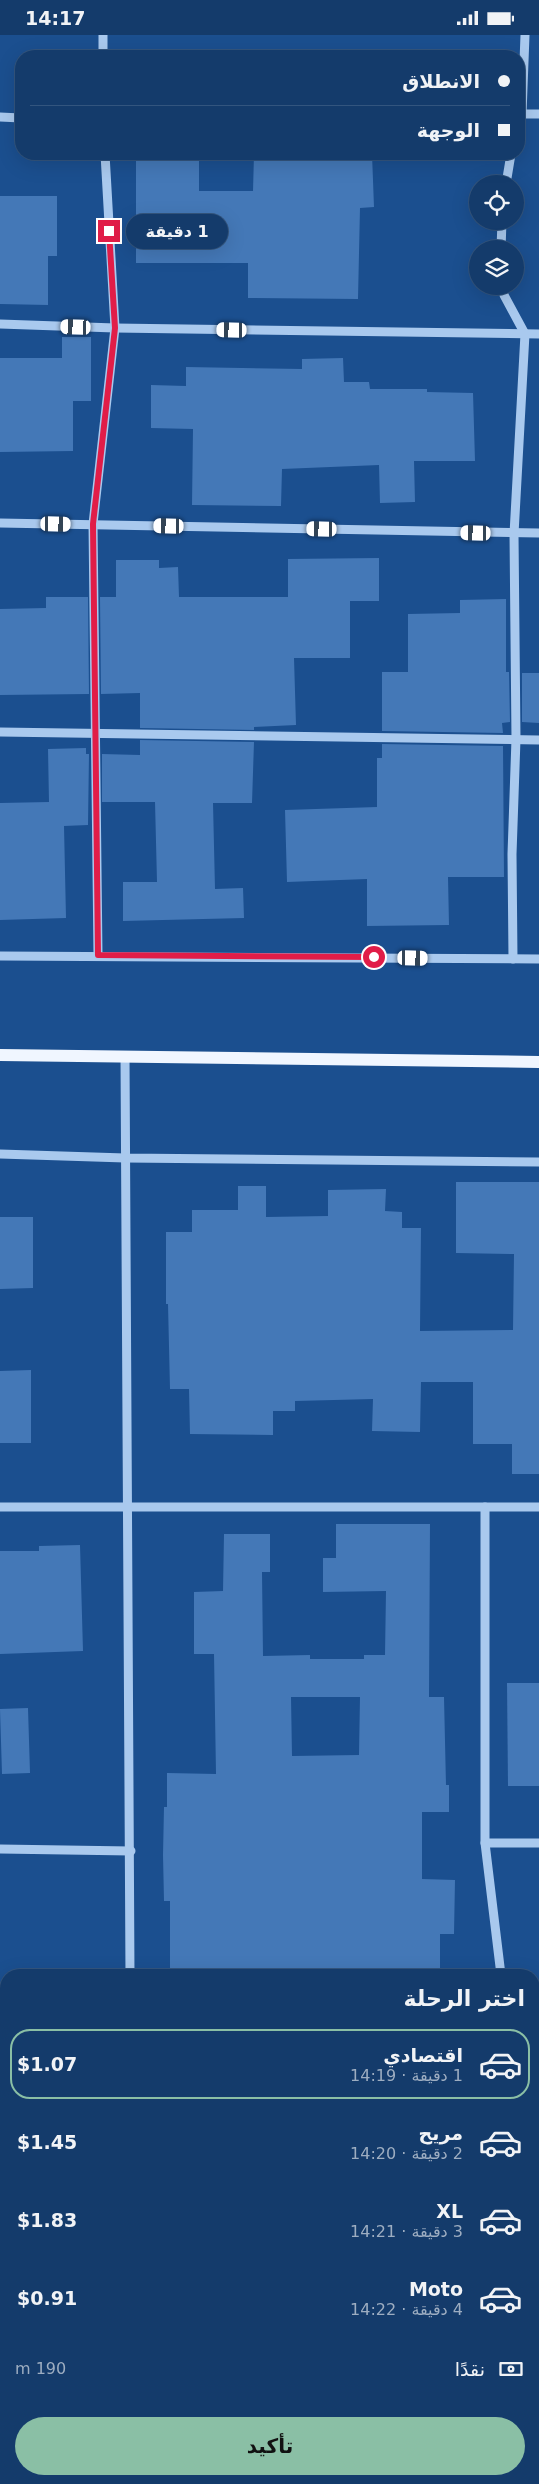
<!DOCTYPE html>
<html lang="ar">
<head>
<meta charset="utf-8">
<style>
  :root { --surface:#143b6b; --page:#214673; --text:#f1f3f6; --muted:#9dadc1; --line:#33557e; --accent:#8abfa5 }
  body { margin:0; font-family:"DejaVu Sans",Vazirmatn,sans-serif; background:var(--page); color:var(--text); direction:rtl; height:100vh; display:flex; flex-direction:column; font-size:19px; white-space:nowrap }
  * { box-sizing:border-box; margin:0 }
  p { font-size:16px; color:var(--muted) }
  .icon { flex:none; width:28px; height:28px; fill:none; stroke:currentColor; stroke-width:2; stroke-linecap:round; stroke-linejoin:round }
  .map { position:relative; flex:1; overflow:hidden; direction:ltr }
  .side { position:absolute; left:0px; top:1934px; width:540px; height:516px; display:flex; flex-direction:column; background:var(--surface); border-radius:20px 20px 0 0; box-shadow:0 5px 20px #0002,0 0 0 1px var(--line); direction:rtl }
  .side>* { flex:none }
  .banner { position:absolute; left:15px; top:15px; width:510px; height:110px; border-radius:20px; box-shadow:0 5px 20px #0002,0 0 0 1px var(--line); direction:rtl; display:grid; align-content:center; height:110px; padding:0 15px; background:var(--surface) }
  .fabs { position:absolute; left:469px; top:140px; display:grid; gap:10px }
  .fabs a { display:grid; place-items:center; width:55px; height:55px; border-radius:50%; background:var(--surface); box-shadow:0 5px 20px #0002,0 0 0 1px var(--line); font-size:25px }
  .end { position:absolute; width:22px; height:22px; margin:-11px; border:6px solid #e11d48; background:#fff; box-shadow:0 0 0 2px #fff }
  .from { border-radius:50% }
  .bubble { position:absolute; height:35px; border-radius:18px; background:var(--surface); box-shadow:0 5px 20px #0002,0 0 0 1px var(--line); font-size:16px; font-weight:700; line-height:35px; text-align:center; direction:rtl }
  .car { position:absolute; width:15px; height:30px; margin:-15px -8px; border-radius:6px; box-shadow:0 0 4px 1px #0007; background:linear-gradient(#fff 24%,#345 0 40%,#fff 0 76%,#345 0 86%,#fff 0) }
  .banner b { display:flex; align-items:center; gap:18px; height:48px; font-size:19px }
  .banner b+b { border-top:1px solid var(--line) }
  .banner i { width:12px; height:12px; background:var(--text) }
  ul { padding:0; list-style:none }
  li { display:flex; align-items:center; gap:15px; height:70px; margin:0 10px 8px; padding:0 5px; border:2px solid transparent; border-radius:20px }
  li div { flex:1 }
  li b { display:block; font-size:19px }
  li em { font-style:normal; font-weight:700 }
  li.selected { border-color:var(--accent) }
  li>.icon { width:45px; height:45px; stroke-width:1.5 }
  h2 { padding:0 15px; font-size:22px; line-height:60px }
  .pay { display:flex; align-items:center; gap:12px; height:55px; padding:0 15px; font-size:19px }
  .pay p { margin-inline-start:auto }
  .cta { display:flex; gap:10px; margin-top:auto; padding:10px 15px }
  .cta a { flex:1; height:58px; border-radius:30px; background:var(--accent); color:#111; font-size:20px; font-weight:700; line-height:58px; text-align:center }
  .status { display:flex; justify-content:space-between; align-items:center; height:35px; padding:0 25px; background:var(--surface); direction:ltr }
  .status svg { height:14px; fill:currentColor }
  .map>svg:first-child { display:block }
  .building { fill:#4478b7; fill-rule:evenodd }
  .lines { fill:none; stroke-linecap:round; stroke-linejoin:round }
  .minor { stroke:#a9c9ee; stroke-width:9 }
  .major { stroke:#f0f6ff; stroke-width:12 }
  .route { stroke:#e11d48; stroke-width:6 }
</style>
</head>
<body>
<div class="status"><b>14:17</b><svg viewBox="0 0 49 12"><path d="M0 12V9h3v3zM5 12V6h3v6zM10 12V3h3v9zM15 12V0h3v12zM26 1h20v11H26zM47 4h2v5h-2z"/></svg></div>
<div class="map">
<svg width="539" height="2449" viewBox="0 0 539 2449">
  <rect width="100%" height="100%" fill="#1b4f8f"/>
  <!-- building -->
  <g class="building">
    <polygon points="136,119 199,119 199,156 253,156 254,119 372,119 374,172 360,173 358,264 248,263 248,228 136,228"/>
    <polygon points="0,161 57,161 57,221 48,221 48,270 0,269"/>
    <polygon points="62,302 91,302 91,366 73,366 73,416 0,417 0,323 62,323"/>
    <polygon points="343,323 344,347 369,347 370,354 427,354 427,357 473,358 475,426 414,426 415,467 380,468 379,430 282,434 281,471 192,470 193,394 151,393 151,350 186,351 186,332 302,334 302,324"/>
    <polygon points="379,523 379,566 350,566 350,623 294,623 296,690 254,692 254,695 140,693 140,658 101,659 100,562 116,562 116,525 159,525 159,533 178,532 179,562 288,562 288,524"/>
    <polygon points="46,562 88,562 89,659 0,660 0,574 46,573"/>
    <polygon points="506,564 506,637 509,637 510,687 502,688 503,698 382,696 382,637 408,637 408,579 460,578 460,565"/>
    <polygon points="522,638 539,638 539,688 522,687"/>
    <polygon points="140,705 254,707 252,768 213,768 215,854 243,853 244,883 123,886 123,847 157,847 155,767 102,767 102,719 140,720"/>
    <polygon points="382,709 503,711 504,842 448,842 449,890 367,891 367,844 287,847 285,775 377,772 377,723 382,723"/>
    <polygon points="86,713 86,719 89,719 88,790 64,791 66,883 0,885 0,768 49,767 48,714"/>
    <polygon points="456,1147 539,1147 539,1439 512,1439 512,1409 473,1409 473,1347 421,1347 420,1397 372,1396 373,1364 295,1366 295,1376 273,1376 273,1400 190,1399 189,1354 170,1354 168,1269 166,1269 166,1197 192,1197 192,1175 238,1175 238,1151 266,1151 266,1182 328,1181 328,1155 386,1154 385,1176 402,1177 402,1193 421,1193 420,1296 513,1295 514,1219 456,1218"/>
    <polygon points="0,1182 33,1182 33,1253 0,1254"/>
    <polygon points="31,1335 31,1408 0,1408 0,1336"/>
    <path d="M 336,1489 L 430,1489 L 429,1662 L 444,1662 L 446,1750 L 449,1750 L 449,1777 L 422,1777 L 422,1844 L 455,1845 L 454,1899 L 440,1899 L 440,1939 L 343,1940 L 343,1934 L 288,1935 L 288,1940 L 170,1940 L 170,1866 L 164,1866 L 163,1820 L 164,1772 L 167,1772 L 167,1738 L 216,1739 L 214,1619 L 194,1619 L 194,1557 L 223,1556 L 224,1499 L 270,1499 L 270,1537 L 262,1537 L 263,1621 L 310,1620 L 310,1624 L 364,1624 L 364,1620 L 385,1620 L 386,1556 L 323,1557 L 323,1523 L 336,1523 ZM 291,1662 L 360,1662 L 359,1720 L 292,1721 Z"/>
    <polygon points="80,1510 83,1616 0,1619 0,1516 39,1516 39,1511"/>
    <polygon points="507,1648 539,1648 539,1751 508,1751"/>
    <polygon points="28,1673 30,1738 2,1739 0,1674"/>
  </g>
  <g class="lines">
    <!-- minor -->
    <g class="minor">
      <polyline points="103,0 103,21"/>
      <polyline points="519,79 539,79"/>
      <polyline points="0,82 21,83"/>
      <polyline points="519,88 522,79 525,0"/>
      <polyline points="506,149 511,119"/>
      <polyline points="501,214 502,186"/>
      <polyline points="503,251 504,260 525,299 514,499 516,704 512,819 513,924"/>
      <polyline points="0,289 115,293 539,299"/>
      <polyline points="0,488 539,498"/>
      <polyline points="0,697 539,705"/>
      <polyline points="98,920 93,489 115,293 105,119"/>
      <polyline points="0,921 539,924"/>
      <polyline points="125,1021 130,1940"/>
      <polyline points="0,1119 125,1123 539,1127"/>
      <polyline points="0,1472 539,1472"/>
      <polyline points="485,1472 485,1808 501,1940"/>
      <polyline points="485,1808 539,1808"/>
      <polyline points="0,1814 131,1816"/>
      <polyline points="534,2198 539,2198"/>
      <polyline points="124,2449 124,2444"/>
      <polyline points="509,2449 509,2444"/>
    </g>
    <!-- major -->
    <polyline class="major" points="0,1020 539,1027"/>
  </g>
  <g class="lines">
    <!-- route -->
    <polyline class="route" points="109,196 115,293 93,489 98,920 374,922"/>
  </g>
</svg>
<div class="fabs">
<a><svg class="icon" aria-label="locate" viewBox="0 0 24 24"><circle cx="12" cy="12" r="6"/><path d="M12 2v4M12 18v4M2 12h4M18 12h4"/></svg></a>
<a><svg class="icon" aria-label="layers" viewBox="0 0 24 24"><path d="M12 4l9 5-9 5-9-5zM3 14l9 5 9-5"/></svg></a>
</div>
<i class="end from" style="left:374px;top:922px"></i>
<i class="end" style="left:109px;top:196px"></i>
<div class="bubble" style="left:126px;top:179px;width:102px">1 دقيقة</div>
<i class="car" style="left:76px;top:292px;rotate:272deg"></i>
<i class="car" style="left:232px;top:295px;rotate:271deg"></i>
<i class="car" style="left:56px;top:489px;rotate:91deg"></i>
<i class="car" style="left:169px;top:491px;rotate:271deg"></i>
<i class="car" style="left:322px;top:494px;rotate:271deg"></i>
<i class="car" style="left:476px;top:498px;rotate:271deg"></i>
<i class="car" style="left:413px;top:923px;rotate:91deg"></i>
<div class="banner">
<b><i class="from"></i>الانطلاق</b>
<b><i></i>الوجهة</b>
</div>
<section class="side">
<h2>اختر الرحلة</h2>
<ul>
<li class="selected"><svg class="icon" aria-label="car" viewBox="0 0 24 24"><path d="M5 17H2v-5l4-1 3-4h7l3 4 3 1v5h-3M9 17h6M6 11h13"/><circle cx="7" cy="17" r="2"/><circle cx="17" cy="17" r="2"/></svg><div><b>اقتصادي</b><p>1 دقيقة · 14:19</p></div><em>$1.07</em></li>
<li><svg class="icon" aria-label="car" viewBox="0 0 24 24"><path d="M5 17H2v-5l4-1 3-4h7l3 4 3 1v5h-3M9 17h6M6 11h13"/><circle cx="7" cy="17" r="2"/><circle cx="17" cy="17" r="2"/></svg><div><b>مريح</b><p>2 دقيقة · 14:20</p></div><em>$1.45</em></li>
<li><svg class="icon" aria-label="car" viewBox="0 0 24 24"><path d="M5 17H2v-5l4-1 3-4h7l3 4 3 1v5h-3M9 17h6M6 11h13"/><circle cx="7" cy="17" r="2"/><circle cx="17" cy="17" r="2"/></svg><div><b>XL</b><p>3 دقيقة · 14:21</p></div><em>$1.83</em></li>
<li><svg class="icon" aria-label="car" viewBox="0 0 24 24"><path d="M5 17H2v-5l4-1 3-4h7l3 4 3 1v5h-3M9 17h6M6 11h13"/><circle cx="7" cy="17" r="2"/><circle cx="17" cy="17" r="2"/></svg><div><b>Moto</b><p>4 دقيقة · 14:22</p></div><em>$0.91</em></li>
</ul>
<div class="pay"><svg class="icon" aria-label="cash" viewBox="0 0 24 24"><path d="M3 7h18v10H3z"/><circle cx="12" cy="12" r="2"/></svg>نقدًا<p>190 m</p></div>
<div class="cta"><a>تأكيد</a></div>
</section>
</div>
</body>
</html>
